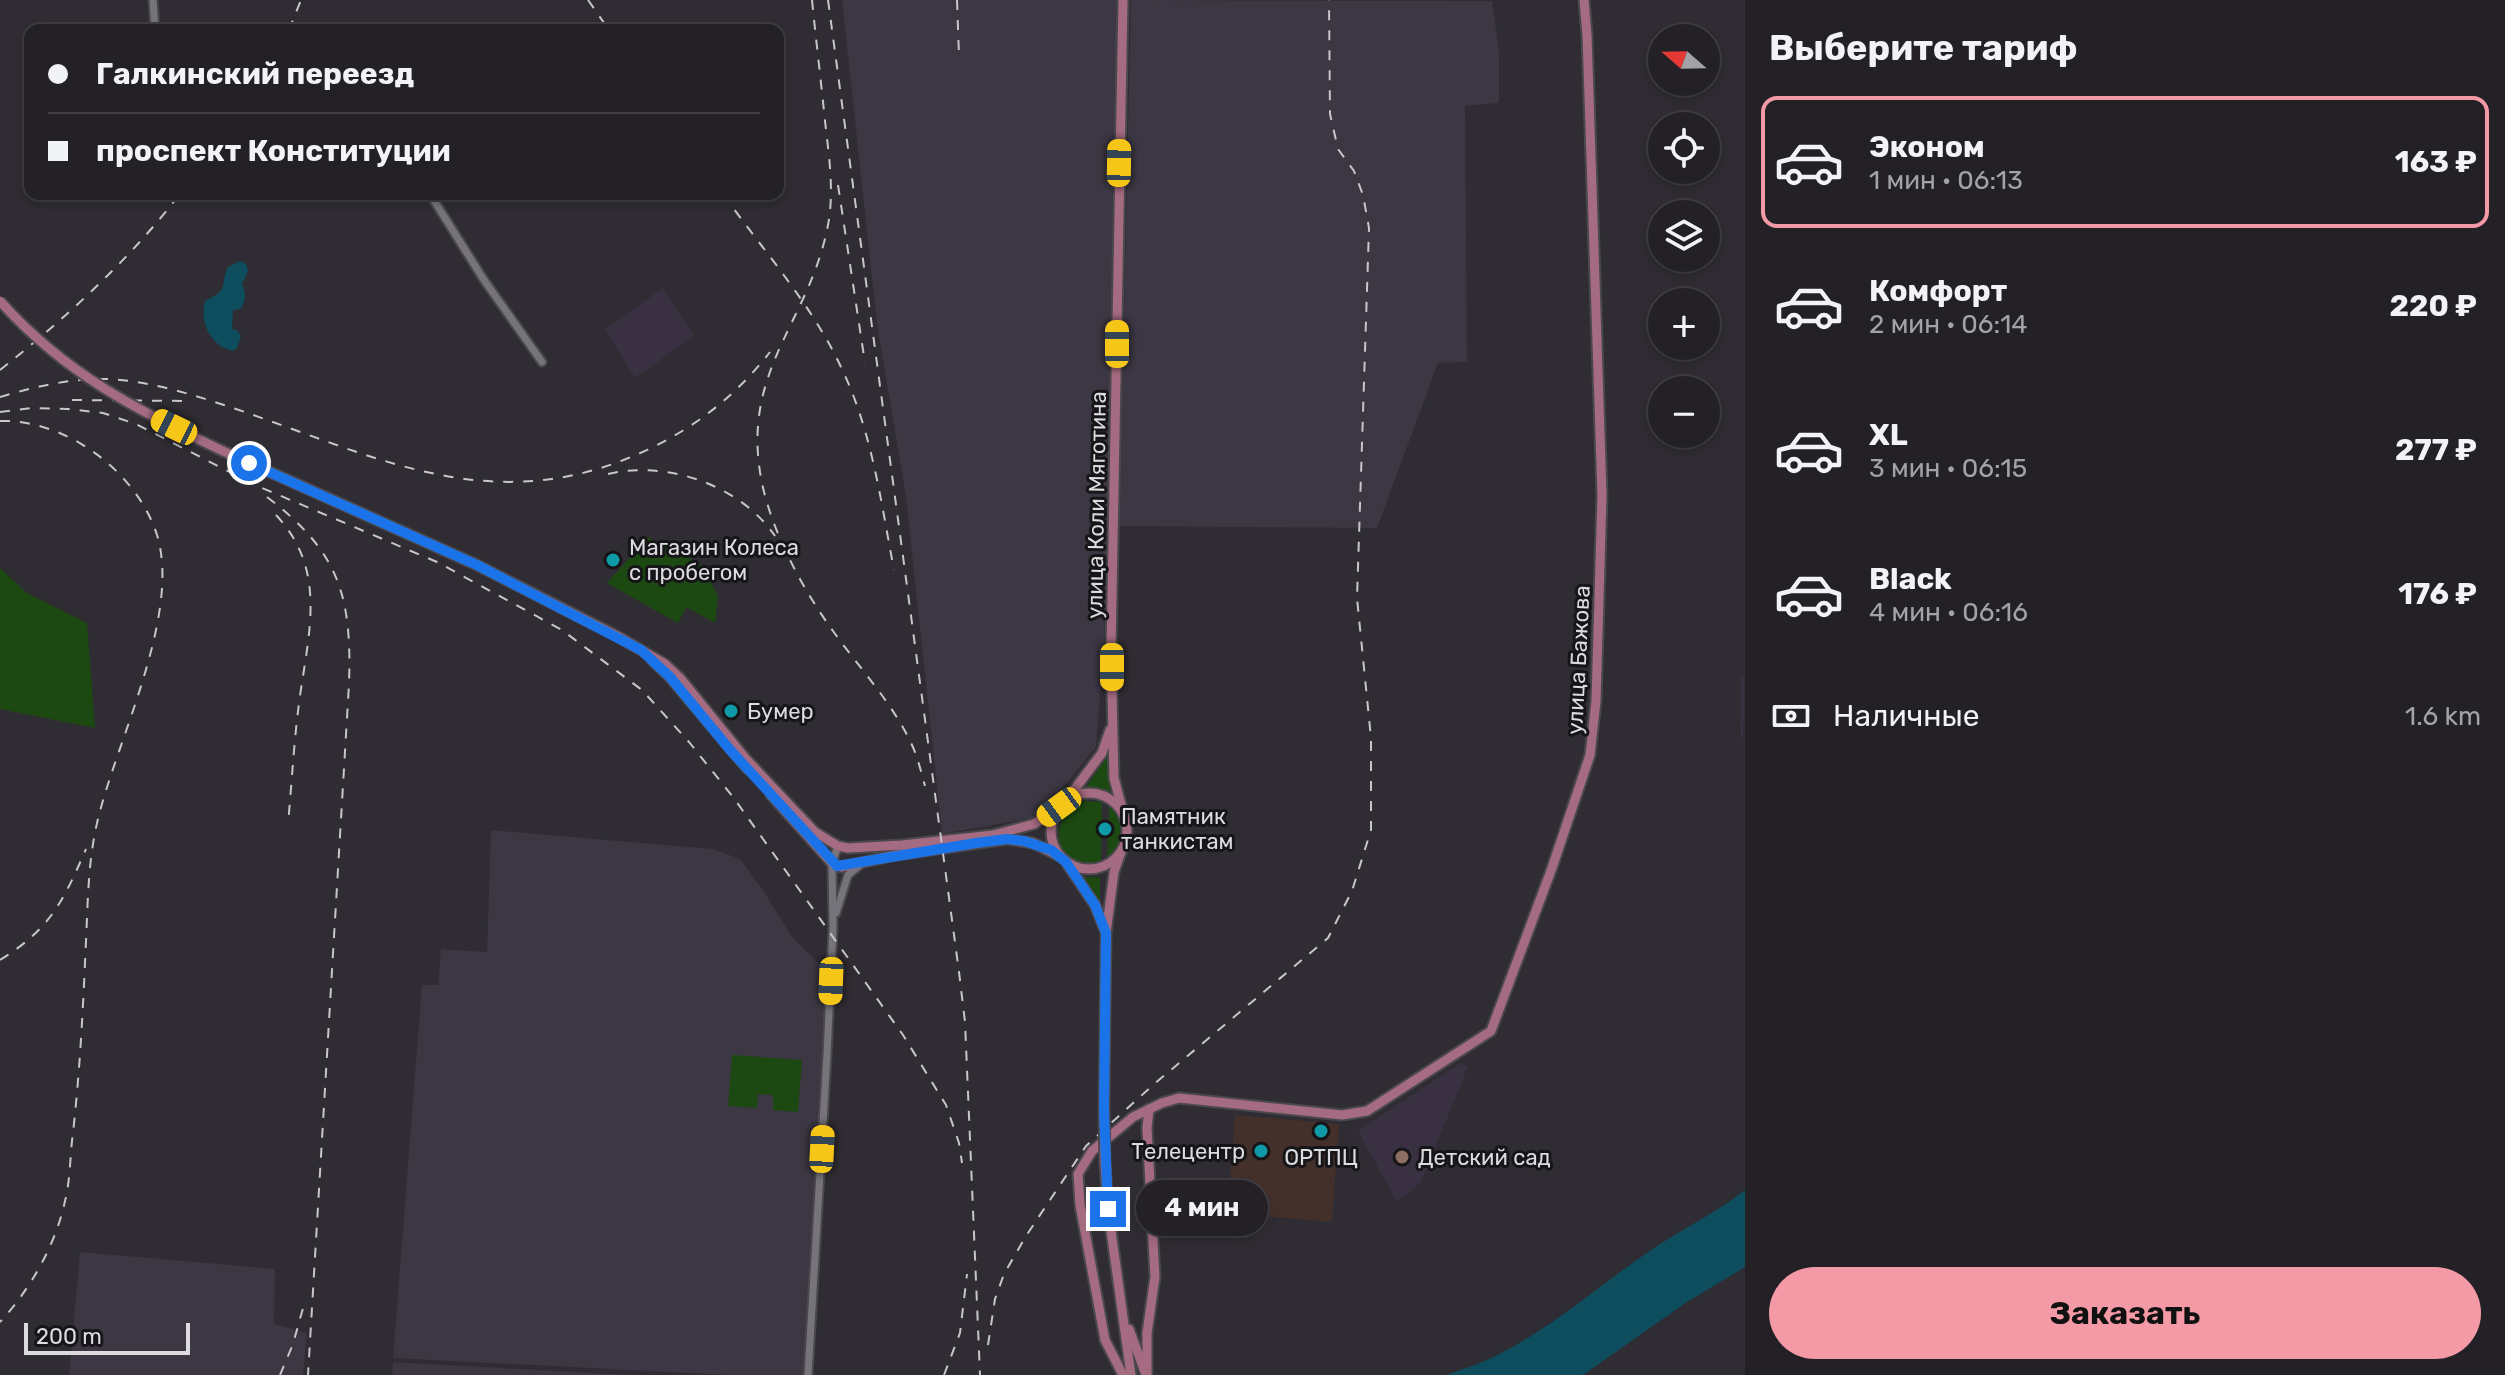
<!DOCTYPE html>
<html lang="ru">
<head>
<meta charset="utf-8">
<style>
  :root { --surface:#232126; --page:#2f2e32; --text:#f1f3f6; --muted:#a3a3a7; --line:#403e43; --accent:#f49aa6 }
  body { margin:0; font-family:Rubik,sans-serif; background:var(--page); color:var(--text); height:100vh; display:flex; flex-direction:column; font-size:30px; white-space:nowrap }
  * { box-sizing:border-box; margin:0 }
  p { font-size:26px; color:var(--muted) }
  .icon { flex:none; width:44px; height:44px; fill:none; stroke:currentColor; stroke-width:2; stroke-linecap:round; stroke-linejoin:round }
  .map { position:relative; flex:1; overflow:hidden }
  .drawer { display:flex; flex-direction:column; background:var(--surface); width:760px }
  .drawer>* { flex:none }
  .top-card { position:absolute; left:24px; top:24px; width:760px; height:176px; border-radius:16px; box-shadow:0 4px 12px #0003,0 0 0 2px var(--line); display:grid; align-content:center; height:176px; padding:0 24px; background:var(--surface) }
  .needle { width:52px; rotate:290deg }
  .controls { position:absolute; left:1648px; top:24px; display:grid; gap:16px }
  .controls a { display:grid; place-items:center; width:72px; height:72px; border-radius:50%; background:var(--surface); box-shadow:0 4px 12px #0003,0 0 0 2px var(--line); font-size:40px }
  .scale { position:absolute; left:24px; bottom:20px; width:166px; box-sizing:border-box; padding-left:8px; border:4px solid #dcdbdf; border-top:0; font-size:22px; line-height:28px; white-space:nowrap; color:#dcdbdf; -webkit-text-stroke:6px #161518; paint-order:stroke }
  .end { position:absolute; width:36px; height:36px; margin:-18px; border:10px solid #1a73e8; background:#fff; box-shadow:0 0 0 4px #fff }
  .from { border-radius:50% }
  .bubble { position:absolute; height:56px; border-radius:28px; background:var(--surface); box-shadow:0 4px 12px #0003,0 0 0 2px var(--line); font-size:26px; font-weight:700; line-height:56px; text-align:center }
  .car { position:absolute; width:24px; height:48px; margin:-24px -12px; border-radius:10px; box-shadow:0 0 6px 2px #0007; background:linear-gradient(#f5c518 24%,#345 0 40%,#f5c518 0 76%,#345 0 86%,#f5c518 0) }
  .top-card b { display:flex; align-items:center; gap:28px; height:76px; font-size:30px }
  .top-card b+b { border-top:2px solid var(--line) }
  .top-card i { width:20px; height:20px; background:var(--text) }
  ul { padding:0; list-style:none }
  li { display:flex; align-items:center; gap:24px; height:132px; margin:0 16px 12px; padding:0 8px; border:4px solid transparent; border-radius:16px }
  li div { flex:1 }
  li b { display:block; font-size:30px }
  li em { font-style:normal; font-weight:700 }
  li.active { border-color:var(--accent) }
  li>.icon { width:72px; height:72px; stroke-width:1.5 }
  h2 { padding:0 24px; font-size:36px; line-height:96px }
  .pay { display:flex; align-items:center; gap:20px; height:88px; padding:0 24px; font-size:30px }
  .pay p { margin-inline-start:auto }
  .primary-button { display:flex; gap:16px; margin-top:auto; padding:16px 24px }
  .primary-button a { flex:1; height:92px; border-radius:48px; background:var(--accent); color:#111; font-size:32px; font-weight:700; line-height:92px; text-align:center }
  main { display:flex; flex:1; min-height:0 }
  .map>svg:first-child { display:block }
  .commercial { fill:#43302a }
  .built { fill:#3c3743 }
  .education { fill:#393142 }
  .green { fill:#1c4911 }
  .water { fill:#0d4d5e }
  .lines { fill:none; stroke-linecap:round; stroke-linejoin:round }
  .minor-casing { stroke:#4a484d; stroke-width:11 }
  .major-casing { stroke:#4a484d; stroke-width:13 }
  .minor { stroke:#76737b; stroke-width:7 }
  .major { stroke:#a56b80; stroke-width:9 }
  .rail { stroke:#c8c6cb; stroke-width:2; stroke-dasharray:10 10; stroke-linecap:butt }
  .major-bridge-casing { stroke:#4a484d; stroke-width:13; stroke-linecap:butt }
  .major-bridge { stroke:#a56b80; stroke-width:9 }
  .route { stroke:#1a73e8; stroke-width:10 }
  .culture-dot { fill:#0f9aa8; stroke:#161518; stroke-width:3 }
  .education-dot { fill:#8d6e63; stroke:#161518; stroke-width:3 }
  .labels { text-anchor:middle; stroke-width:6; stroke-linejoin:round; paint-order:stroke }
  .street-label { font-size:22px; fill:#dcdbdf; stroke:#161518 }
  .poi-label { font-size:22px; fill:#dcdbdf; stroke:#161518; text-anchor:start }
</style>
</head>
<body>
<main>
<div class="map">
<svg width="1745" height="1375" viewBox="0 0 1745 1375">
  <rect width="100%" height="100%" fill="#2f2c33"/>
  <!-- commercial -->
  <polygon class="commercial" points="1235,1115 1339,1124 1332,1222 1227,1213"/>
  <!-- built -->
  <g class="built">
    <polygon points="842,0 1118,0 1115,260 1104,642 1096,747 1053,800 1032,818 942,834 906,497 877,324"/>
    <polygon points="1131,0 1492,1 1499,51 1499,103 1465,106 1467,362 1438,363 1377,528 1119,526"/>
    <polygon points="491,830 713,849 740,859 763,890 792,937 829,973 805,1375 729,1375 393,1358 422,985 438,985 441,949 487,952"/>
    <polygon points="80,1252 275,1269 274,1324 307,1333 303,1375 69,1375"/>
    <polygon points="393,1362 629,1375 392,1375"/>
  </g>
  <!-- education -->
  <g class="education">
    <polygon points="663,288 694,336 635,378 605,329"/>
    <polygon points="1741,677 1745,677 1743,741 1741,737"/>
    <polygon points="1461,1063 1468,1067 1421,1182 1397,1202 1358,1131"/>
  </g>
  <!-- green -->
  <g class="green">
    <polygon points="648,537 702,565 718,596 715,623 686,607 678,623 607,583"/>
    <polygon points="0,568 27,593 87,623 95,728 0,709"/>
    <polygon points="1111,751 1110,791 1109,793 1100,789 1085,789"/>
    <path d="M 1085,801 L 1102,802 L 1101,864 C 1058,876 1040,818 1085,801 Z"/>
    <path d="M 1109,804 C 1127,820 1127,844 1107,859 Z"/>
    <polygon points="1081,877 1100,877 1100,903 1080,878"/>
    <polygon points="732,1055 802,1060 798,1112 773,1110 773,1095 758,1094 757,1108 728,1106"/>
  </g>
  <!-- water -->
  <g class="water">
    <path d="M 240,261 L 246,264 L 248,271 L 242,284 C 246,292 246,300 241,309 L 233,310 L 232,329 L 237,330 L 241,336 L 237,348 L 233,351 C 211,347 199,322 205,301 C 231,289 219,286 228,267 Z"/>
    <path d="M 1745,1190 L 1745,1267 L 1687,1302 L 1583,1375 L 1446,1375 C 1459,1370 1474,1366 1487,1360 C 1546,1333 1597,1287 1651,1250 C 1682,1229 1716,1213 1745,1190 Z"/>
  </g>
  <g class="lines">
    <!-- minor casing -->
    <g class="minor-casing">
      <g id="minor">
        <polyline points="153,0 155,30"/>
        <polyline points="430,194 484,280 542,362"/>
        <polyline points="836,913 848,875 860,865"/>
        <polyline points="808,1375 827,1055 833,927 832,863 838,846"/>
      </g>
    </g>
    <!-- major casing -->
    <g class="major-casing">
      <g id="major">
        <polyline points="1123,0 1111,650 1114,778 1124,816"/>
        <polyline points="223,451 477,565 617,636 665,664 681,679 746,759 815,832 838,846 848,848 902,845 993,835 1034,824 1059,807"/>
        <polyline points="652,660 670,677 748,769"/>
        <circle cx="1089" cy="831" r="38"/>
        <polyline points="771,795 832,863 841,867 896,855 1007,839 1033,843 1061,857"/>
        <polyline points="1068,798 1102,753 1110,730"/>
        <polyline points="1068,865 1095,905 1104,928"/>
        <polyline points="1104,1111 1106,933 1114,872 1121,852"/>
        <polyline points="1105,1163 1108,1209 1131,1375"/>
        <polyline points="1129,1329 1145,1372"/>
        <polyline points="1123,1375 1105,1340 1080,1205 1078,1174 1092,1151 1133,1117 1162,1103 1179,1098 1342,1115 1367,1111 1491,1031 1552,868 1590,755 1596,701 1602,495 1587,35 1584,0"/>
        <polyline points="1147,1375 1147,1333 1155,1277 1147,1128 1149,1109"/>
      </g>
    </g>
    <!-- minor -->
    <use href="#minor" class="minor"/>
    <!-- major -->
    <use href="#major" class="major"/>
    <!-- rail -->
    <g class="rail">
      <polyline points="588,0 609,30"/>
      <path d="M 812,0 C 816,40 821,81 825,121 C 829,157 835,194 827,230 C 808,321 744,369 760,472 C 768,525 801,587 833,631 C 860,669 892,702 912,745 C 918,758 921,772 925,786"/>
      <polyline points="828,0 959,972 965,1022 980,1375"/>
      <polyline points="957,0 959,56"/>
      <polyline points="289,30 301,0"/>
      <polyline points="838,185 865,363"/>
      <path d="M 723,194 C 763,250 812,305 841,367 C 872,431 881,502 894,570"/>
      <path d="M 0,370 C 66,318 128,261 180,194"/>
      <path d="M 0,397 C 34,387 71,378 107,379 C 151,381 194,395 236,409 C 369,454 484,516 626,459 C 684,436 732,401 770,352"/>
      <polyline points="72,400 188,401"/>
      <polyline points="0,412 31,408 68,409 103,413 136,424 255,485 437,562 562,630 642,690 689,742 733,797 903,1035 946,1105 959,1143 962,1163"/>
      <path d="M 0,421 C 66,419 137,472 157,535 C 181,613 119,736 99,815 C 88,857 88,899 86,941 C 83,1008 80,1074 72,1141 C 70,1160 70,1181 65,1201 C 56,1244 30,1290 0,1322"/>
      <path d="M 608,474 C 667,460 740,485 775,536"/>
      <path d="M 267,497 C 339,552 352,595 349,684 L 308,1375"/>
      <path d="M 276,515 C 327,569 309,632 300,696 C 294,738 292,781 288,824"/>
      <path d="M 0,960 C 50,929 63,902 86,849"/>
      <polyline points="988,1345 995,1299 1004,1274 1026,1236 1086,1146 1153,1085 1328,938 1352,891 1371,830 1371,738 1357,598 1369,228 1363,195 1354,171 1338,149 1330,114 1329,0"/>
      <polyline points="280,1375 293,1344 305,1301"/>
      <polyline points="944,1375 960,1333 967,1274"/>
    </g>
    <!-- major-bridge casing -->
    <g class="major-bridge-casing">
      <g id="major-bridge">
        <path d="M 0,301 C 64,373 138,411 223,451"/>
        <polyline points="1104,1111 1105,1163"/>
      </g>
    </g>
    <!-- major-bridge -->
    <use href="#major-bridge" class="major-bridge"/>
  </g>
  <g class="lines">
    <!-- route -->
    <polyline class="route" points="249,463 477,565 641,650 670,677 731,751 837,866 976,843 1007,839 1024,841 1051,850 1066,862 1095,905 1106,933 1104,1111 1108,1209"/>
  </g>
  <!-- markers -->
  <g class="culture-dot">
    <circle cx="613" cy="560" r="8"/>
    <circle cx="731" cy="711" r="8"/>
    <circle cx="1105" cy="829" r="8"/>
    <circle cx="1321" cy="1131" r="8"/>
    <circle cx="1261" cy="1151" r="8"/>
  </g>
  <circle class="education-dot" cx="1402" cy="1157" r="8"/>
  <g class="labels">
    <!-- street labels -->
    <g class="street-label">
      <text transform="translate(1096 505) rotate(-89)" y="8">улица Коли Мяготина</text>
      <text transform="translate(1578 660) rotate(-87)" y="8">улица Бажова</text>
    </g>
    <!-- poi labels -->
    <g class="poi-label">
      <text x="629" y="555">Магазин Колеса<tspan x="629" dy="25">с пробегом</tspan></text>
      <text x="747" y="719">Бумер</text>
      <text x="1121" y="824">Памятник<tspan x="1121" dy="25">танкистам</tspan></text>
      <text x="1245" y="1159" text-anchor="end">Телецентр</text>
      <text x="1321" y="1165" text-anchor="middle">ОРТПЦ</text>
      <text x="1418" y="1165">Детский сад</text>
    </g>
  </g>
</svg>
<div class="controls">
<a><svg class="needle" viewBox="-14 -14 28 28"><path d="M0-13l5 13h-10z" fill="#e53935"/><path d="M0 13l5-13h-10z" fill="#a3a3a7"/></svg></a>
<a><svg class="icon" aria-label="locate" viewBox="0 0 24 24"><circle cx="12" cy="12" r="6"/><path d="M12 2v4M12 18v4M2 12h4M18 12h4"/></svg></a>
<a><svg class="icon" aria-label="layers" viewBox="0 0 24 24"><path d="M12 4l9 5-9 5-9-5zM3 14l9 5 9-5"/></svg></a>
<a>+</a>
<a>−</a>
</div>
<div class="scale">200 m</div>
<i class="end from" style="left:249px;top:463px"></i>
<i class="end" style="left:1108px;top:1209px"></i>
<div class="bubble" style="left:1136px;top:1180px;width:132px">4 мин</div>
<i class="car" style="left:1119px;top:163px;rotate:1deg"></i>
<i class="car" style="left:1117px;top:344px;rotate:0deg"></i>
<i class="car" style="left:174px;top:427px;rotate:296deg"></i>
<i class="car" style="left:1112px;top:667px;rotate:180deg"></i>
<i class="car" style="left:1059px;top:807px;rotate:234deg"></i>
<i class="car" style="left:831px;top:981px;rotate:182deg"></i>
<i class="car" style="left:822px;top:1149px;rotate:3deg"></i>
<div class="top-card">
<b><i class="from"></i>Галкинский переезд</b>
<b><i></i>проспект Конституции</b>
</div>
</div>
<section class="drawer">
<h2>Выберите тариф</h2>
<ul>
<li class="active"><svg class="icon" aria-label="car" viewBox="0 0 24 24"><path d="M5 17H2v-5l4-1 3-4h7l3 4 3 1v5h-3M9 17h6M6 11h13"/><circle cx="7" cy="17" r="2"/><circle cx="17" cy="17" r="2"/></svg><div><b>Эконом</b><p>1 мин · 06:13</p></div><em>163 ₽</em></li>
<li><svg class="icon" aria-label="car" viewBox="0 0 24 24"><path d="M5 17H2v-5l4-1 3-4h7l3 4 3 1v5h-3M9 17h6M6 11h13"/><circle cx="7" cy="17" r="2"/><circle cx="17" cy="17" r="2"/></svg><div><b>Комфорт</b><p>2 мин · 06:14</p></div><em>220 ₽</em></li>
<li><svg class="icon" aria-label="car" viewBox="0 0 24 24"><path d="M5 17H2v-5l4-1 3-4h7l3 4 3 1v5h-3M9 17h6M6 11h13"/><circle cx="7" cy="17" r="2"/><circle cx="17" cy="17" r="2"/></svg><div><b>XL</b><p>3 мин · 06:15</p></div><em>277 ₽</em></li>
<li><svg class="icon" aria-label="car" viewBox="0 0 24 24"><path d="M5 17H2v-5l4-1 3-4h7l3 4 3 1v5h-3M9 17h6M6 11h13"/><circle cx="7" cy="17" r="2"/><circle cx="17" cy="17" r="2"/></svg><div><b>Black</b><p>4 мин · 06:16</p></div><em>176 ₽</em></li>
</ul>
<div class="pay"><svg class="icon" aria-label="cash" viewBox="0 0 24 24"><path d="M3 7h18v10H3z"/><circle cx="12" cy="12" r="2"/></svg>Наличные<p>1.6 km</p></div>
<div class="primary-button"><a>Заказать</a></div>
</section>
</main>
</body>
</html>
